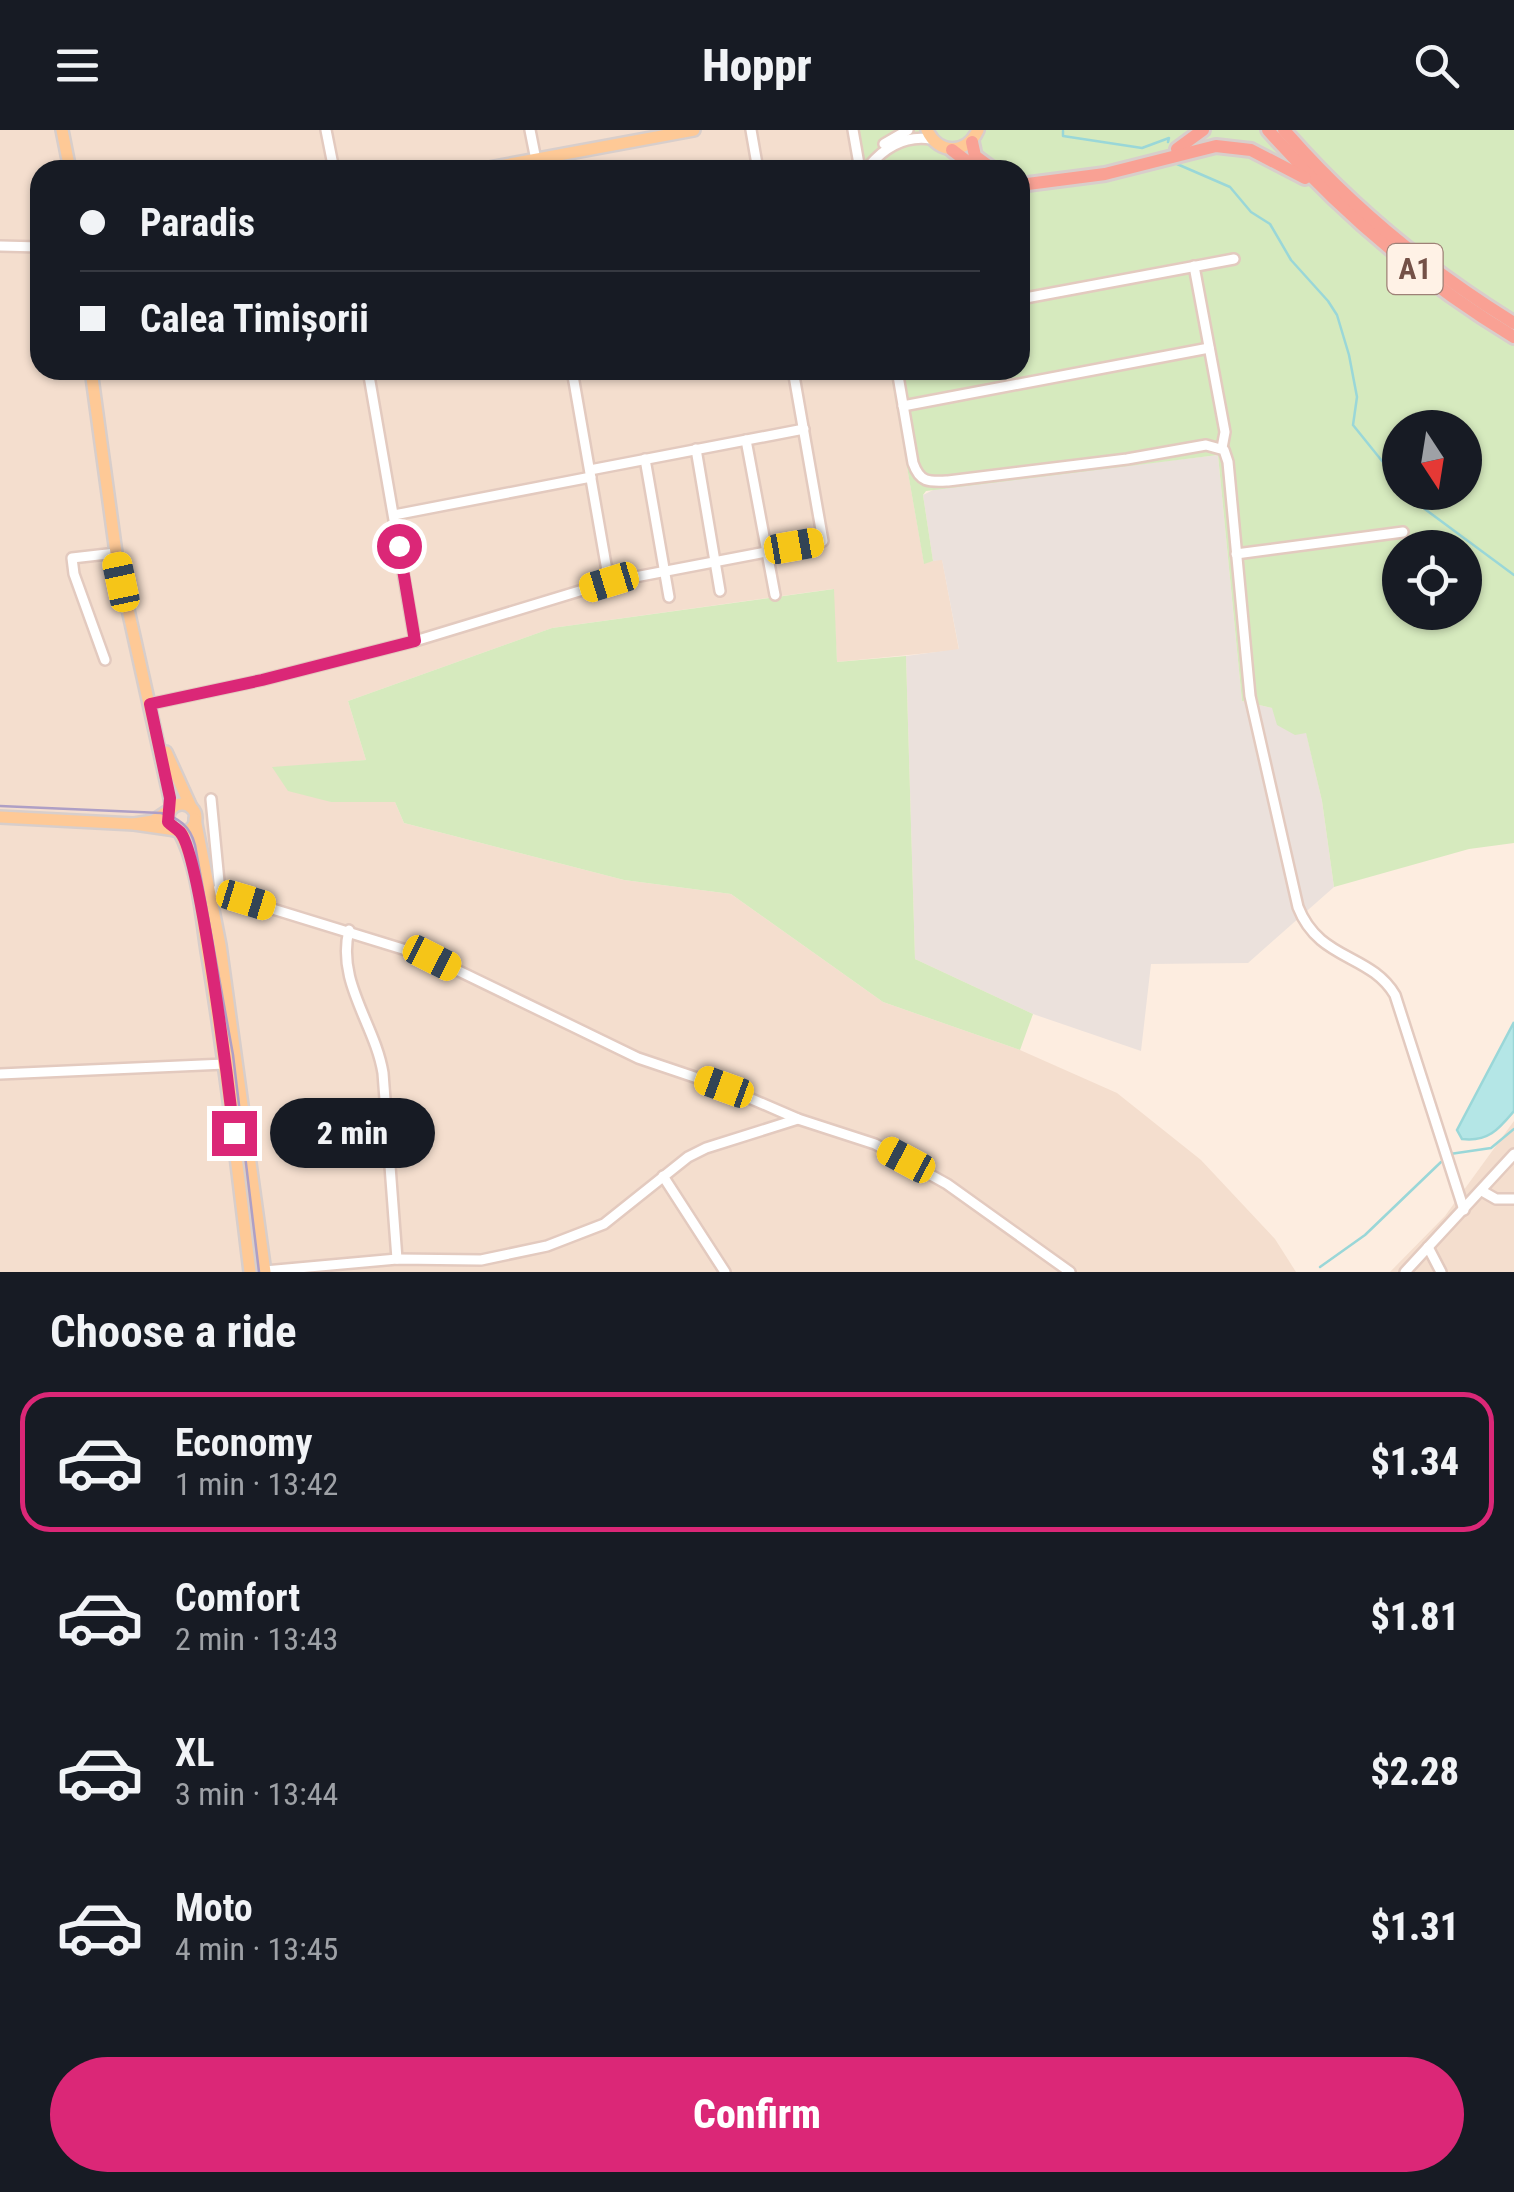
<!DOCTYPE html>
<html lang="en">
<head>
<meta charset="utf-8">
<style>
  :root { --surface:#171b24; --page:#20242c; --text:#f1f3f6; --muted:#9ea1a6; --line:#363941; --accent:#db2777 }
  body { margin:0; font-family:"Roboto Condensed",sans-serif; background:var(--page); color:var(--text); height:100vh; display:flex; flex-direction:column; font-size:38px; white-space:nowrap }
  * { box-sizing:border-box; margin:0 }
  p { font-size:32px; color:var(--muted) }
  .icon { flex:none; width:55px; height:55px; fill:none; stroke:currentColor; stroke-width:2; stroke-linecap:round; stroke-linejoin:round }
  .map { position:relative; height:1142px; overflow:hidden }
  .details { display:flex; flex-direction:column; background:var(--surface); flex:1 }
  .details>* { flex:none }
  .hud { position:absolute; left:30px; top:30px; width:1000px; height:220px; border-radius:30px; box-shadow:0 2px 8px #0004; display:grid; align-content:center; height:220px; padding:0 50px; background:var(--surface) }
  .needle { width:65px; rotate:168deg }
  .fabs { position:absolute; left:1382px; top:280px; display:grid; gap:20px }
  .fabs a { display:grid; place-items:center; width:100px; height:100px; border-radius:50%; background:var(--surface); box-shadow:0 2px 8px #0004; font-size:50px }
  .end { position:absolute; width:45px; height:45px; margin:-22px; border:12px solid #db2777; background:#fff; box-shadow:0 0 0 5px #fff }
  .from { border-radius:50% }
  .bubble { position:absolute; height:70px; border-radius:35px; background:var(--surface); box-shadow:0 2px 8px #0004; font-size:32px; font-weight:800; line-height:70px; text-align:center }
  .car { position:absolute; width:30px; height:60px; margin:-30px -15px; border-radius:12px; box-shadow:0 0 8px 2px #0007; background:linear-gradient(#f5c518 24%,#345 0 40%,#f5c518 0 76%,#345 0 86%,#f5c518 0) }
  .hud b { display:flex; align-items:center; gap:35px; height:95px; font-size:38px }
  .hud b+b { border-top:2px solid var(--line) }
  .hud i { width:25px; height:25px; background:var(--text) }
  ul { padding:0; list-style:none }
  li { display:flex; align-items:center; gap:30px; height:140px; margin:0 20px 15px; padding:0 30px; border:5px solid transparent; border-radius:30px }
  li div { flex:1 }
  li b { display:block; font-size:38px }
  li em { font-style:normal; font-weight:800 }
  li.selected { border-color:var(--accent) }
  li>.icon { width:90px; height:90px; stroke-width:1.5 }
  h2 { padding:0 50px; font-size:45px; line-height:120px }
  .button { display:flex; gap:20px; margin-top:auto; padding:20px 50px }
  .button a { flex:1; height:115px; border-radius:60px; background:var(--accent); color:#fff; font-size:40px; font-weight:800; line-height:115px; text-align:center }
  header { display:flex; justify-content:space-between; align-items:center; height:130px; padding:0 50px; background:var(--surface); font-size:45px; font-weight:800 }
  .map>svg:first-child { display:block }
  .residential { fill:#f4dece }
  .industrial { fill:#ebe1dc }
  .green { fill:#d6eabe; fill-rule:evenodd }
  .water { fill:#b4e6e6; stroke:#9ad7d8; stroke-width:2.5 }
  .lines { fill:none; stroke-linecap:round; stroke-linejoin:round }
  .stream { stroke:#9ad7d8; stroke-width:2.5 }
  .minor-casing { stroke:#e3cabf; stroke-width:14 }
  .major-casing { stroke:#d8cecb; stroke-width:16 }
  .highway-casing { stroke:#d8cecb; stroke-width:18 }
  .minor { stroke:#fff; stroke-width:9 }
  .major { stroke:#fec996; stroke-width:11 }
  .highway { stroke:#f9a194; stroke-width:12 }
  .tram { stroke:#ae9fc5; stroke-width:2.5 }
  .route { stroke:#db2777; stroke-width:12 }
  .labels { text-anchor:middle; stroke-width:10; stroke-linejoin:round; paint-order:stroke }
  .shield { fill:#fff2e6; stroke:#9e8177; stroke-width:2.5 }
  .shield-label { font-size:30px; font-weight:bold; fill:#745147 }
</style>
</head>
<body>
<header><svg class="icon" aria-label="menu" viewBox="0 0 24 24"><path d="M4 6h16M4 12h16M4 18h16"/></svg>Hoppr<svg class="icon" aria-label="search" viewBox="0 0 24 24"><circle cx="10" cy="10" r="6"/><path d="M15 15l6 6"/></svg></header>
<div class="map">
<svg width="1514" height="1142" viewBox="0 0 1514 1142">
  <rect width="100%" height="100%" fill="#fdede0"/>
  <!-- residential -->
  <g class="residential">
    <polygon points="0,0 848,0 855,40 40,40 40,240 890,240 924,433 942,429 959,520 837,532 833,459 552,498 348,571 366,630 273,638 331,672 395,672 404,693 624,750 731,764 883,872 1020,920 1117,963 1201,1030 1275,1109 1296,1142 0,1142"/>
    <polygon points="1514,991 1514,1142 1390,1142 1445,1086"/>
  </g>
  <!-- industrial -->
  <polygon class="industrial" points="1218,325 1242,571 1272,578 1306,602 1322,671 1334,757 1248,833 1151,834 1141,921 1033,884 915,829 906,526 959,519 942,430 933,431 923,365 937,358"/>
  <!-- green -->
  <g class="green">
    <path d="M 848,0 L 1514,0 L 1514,713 L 1469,719 L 1334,757 L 1322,671 L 1306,603 L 1295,605 L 1277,595 L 1272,578 L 1242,571 L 1218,325 L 926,361 L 923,365 L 933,431 L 924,434 L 890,240 L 1020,240 L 1020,40 L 855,40 ZM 1400,298 L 1465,298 L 1465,362 L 1400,362 ZM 1400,418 L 1465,418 L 1465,482 L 1400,482 Z"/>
    <polygon points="834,459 837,532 906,526 915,829 1033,884 1020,920 883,872 731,764 624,750 404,693 395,672 331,672 288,661 272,637 366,630 348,571 552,498"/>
  </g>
  <!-- water -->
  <path class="water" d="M 1514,892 L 1514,981 C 1498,1000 1488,1012 1462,1009 L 1457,1000 Z"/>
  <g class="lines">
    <!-- stream -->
    <g class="stream">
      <polyline points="1063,1 1063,6 1142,18 1169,8 1168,12"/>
      <polyline points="1177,34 1230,57 1251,82 1270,94 1291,130 1328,171 1337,185 1349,225 1357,267 1353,295 1382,331 1400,345"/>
      <polyline points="1411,362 1418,374 1514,445"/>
      <polyline points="1450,1024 1491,1018 1514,999"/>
      <polyline points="1320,1137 1365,1105 1441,1032"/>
    </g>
    <!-- minor casing -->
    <g class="minor-casing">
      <g id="minor">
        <polyline points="326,0 334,40"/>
        <polyline points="530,0 538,40"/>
        <polyline points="751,0 758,40"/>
        <polyline points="853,0 860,40"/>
        <polyline points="884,14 908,0"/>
        <path d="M 869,36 C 885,17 905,5 931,9"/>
        <polyline points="0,116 40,117"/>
        <polyline points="1194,136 1225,302 1222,318"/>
        <polyline points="1020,169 1234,129"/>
        <polyline points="368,240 415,511"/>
        <polyline points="572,240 609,452"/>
        <path d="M 897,240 L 913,333 C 920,353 929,352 948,351 L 1127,329 L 1206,315 L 1224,320 L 1228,332 L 1250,566 L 1298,777 C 1319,831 1370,823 1395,865 L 1464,1080"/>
        <polyline points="903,276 1209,218"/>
        <polyline points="746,310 775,465"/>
        <polyline points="696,319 720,461"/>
        <polyline points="645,329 669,467"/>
        <polyline points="590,340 804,299"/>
        <polyline points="394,385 591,347"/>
        <polyline points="1236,424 1403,402"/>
        <polyline points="105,530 74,444 72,428 116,423"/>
        <polyline points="150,574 262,550 415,511 609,452 823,411 793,240"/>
        <polyline points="211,669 220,762"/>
        <polyline points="211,760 432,828 638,928 724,957 798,989 875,1014 947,1054 1070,1142"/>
        <path d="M 349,800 C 336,852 375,894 383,943 L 397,1129"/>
        <polyline points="0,944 225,934"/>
        <polyline points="663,1046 725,1142"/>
        <polyline points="1482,1061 1496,1069 1514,1069"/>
        <polyline points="1428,1117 1441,1142"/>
        <polyline points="265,1141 397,1129 481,1130 547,1116 604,1094 688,1027 706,1018 798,989"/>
        <polyline points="1405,1142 1514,1024"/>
      </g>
    </g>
    <!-- major casing -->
    <g class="major-casing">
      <g id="major">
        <polyline points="62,0 70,40"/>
        <path d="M 927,0 C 938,25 967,25 978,0"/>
        <polyline points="478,40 694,0"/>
        <polyline points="91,240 117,430 171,673 171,679 153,691 134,694"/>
        <polyline points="166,622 191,677"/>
        <circle cx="182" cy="688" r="14"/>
        <polyline points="0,687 134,694 176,700"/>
        <polyline points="195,689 220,815 265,1142"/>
        <path d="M 179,701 C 198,736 201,782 207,821 C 225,928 237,1035 250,1142"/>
      </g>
    </g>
    <!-- highway casing -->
    <g class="highway-casing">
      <g id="highway">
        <path d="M 1268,0 C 1340,81 1421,151 1514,207"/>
        <path d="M 1284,0 C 1350,76 1428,140 1514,193"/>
        <polyline points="972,12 975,26 994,40"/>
        <polyline points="1177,19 1203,0"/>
        <polyline points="952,20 978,40"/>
        <polyline points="1020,55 1105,44 1216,16 1251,20 1305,48"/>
      </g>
    </g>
    <!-- minor -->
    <use href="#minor" class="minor"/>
    <!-- major -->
    <use href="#major" class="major"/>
    <!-- highway -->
    <use href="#highway" class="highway"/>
    <!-- tram -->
    <path class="tram" d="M 0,676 L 161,683 C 179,688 190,696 195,715 L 233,925 L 259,1142"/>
  </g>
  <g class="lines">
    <!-- route -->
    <path class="route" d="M 234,1003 C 229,960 200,723 180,702 C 176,698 172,696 168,692 L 170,668 L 150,574 L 262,550 L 415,511 L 399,416"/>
  </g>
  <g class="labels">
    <!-- shield labels -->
    <rect class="shield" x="1387.5" y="114" width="55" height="50" rx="8"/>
    <g class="shield-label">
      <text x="1415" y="149">A1</text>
    </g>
  </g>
</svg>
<div class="fabs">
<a><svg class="needle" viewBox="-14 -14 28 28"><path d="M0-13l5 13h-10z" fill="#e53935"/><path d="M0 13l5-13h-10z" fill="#9ea1a6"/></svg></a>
<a><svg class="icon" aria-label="locate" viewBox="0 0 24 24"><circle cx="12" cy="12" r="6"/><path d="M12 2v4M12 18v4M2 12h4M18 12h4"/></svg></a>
</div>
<i class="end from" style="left:399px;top:416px"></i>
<i class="end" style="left:234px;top:1003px"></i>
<div class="bubble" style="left:270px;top:968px;width:165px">2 min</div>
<i class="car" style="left:794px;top:416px;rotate:80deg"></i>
<i class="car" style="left:121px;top:452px;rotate:348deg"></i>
<i class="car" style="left:609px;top:452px;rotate:253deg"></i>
<i class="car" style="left:246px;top:770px;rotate:107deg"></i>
<i class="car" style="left:432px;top:828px;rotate:117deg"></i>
<i class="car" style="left:724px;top:957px;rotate:290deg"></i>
<i class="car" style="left:906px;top:1030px;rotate:298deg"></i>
<div class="hud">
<b><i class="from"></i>Paradis</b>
<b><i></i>Calea Timișorii</b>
</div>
</div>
<section class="details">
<h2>Choose a ride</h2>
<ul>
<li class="selected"><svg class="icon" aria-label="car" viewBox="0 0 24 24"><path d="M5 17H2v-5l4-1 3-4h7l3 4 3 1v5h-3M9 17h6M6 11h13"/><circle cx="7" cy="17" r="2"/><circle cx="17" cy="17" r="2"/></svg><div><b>Economy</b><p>1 min · 13:42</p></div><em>$1.34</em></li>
<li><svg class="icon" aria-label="car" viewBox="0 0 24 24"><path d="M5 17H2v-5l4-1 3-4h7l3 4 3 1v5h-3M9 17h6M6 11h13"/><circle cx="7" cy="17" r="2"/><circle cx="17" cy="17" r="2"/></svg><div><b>Comfort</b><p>2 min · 13:43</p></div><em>$1.81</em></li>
<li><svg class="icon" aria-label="car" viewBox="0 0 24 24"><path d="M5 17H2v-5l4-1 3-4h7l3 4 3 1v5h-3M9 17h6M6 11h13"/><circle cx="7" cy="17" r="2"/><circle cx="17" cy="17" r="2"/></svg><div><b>XL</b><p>3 min · 13:44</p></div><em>$2.28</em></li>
<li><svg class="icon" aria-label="car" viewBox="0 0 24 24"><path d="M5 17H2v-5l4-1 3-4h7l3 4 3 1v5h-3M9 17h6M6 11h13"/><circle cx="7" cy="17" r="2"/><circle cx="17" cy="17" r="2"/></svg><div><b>Moto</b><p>4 min · 13:45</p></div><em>$1.31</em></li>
</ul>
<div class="button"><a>Confirm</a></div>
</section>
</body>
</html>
